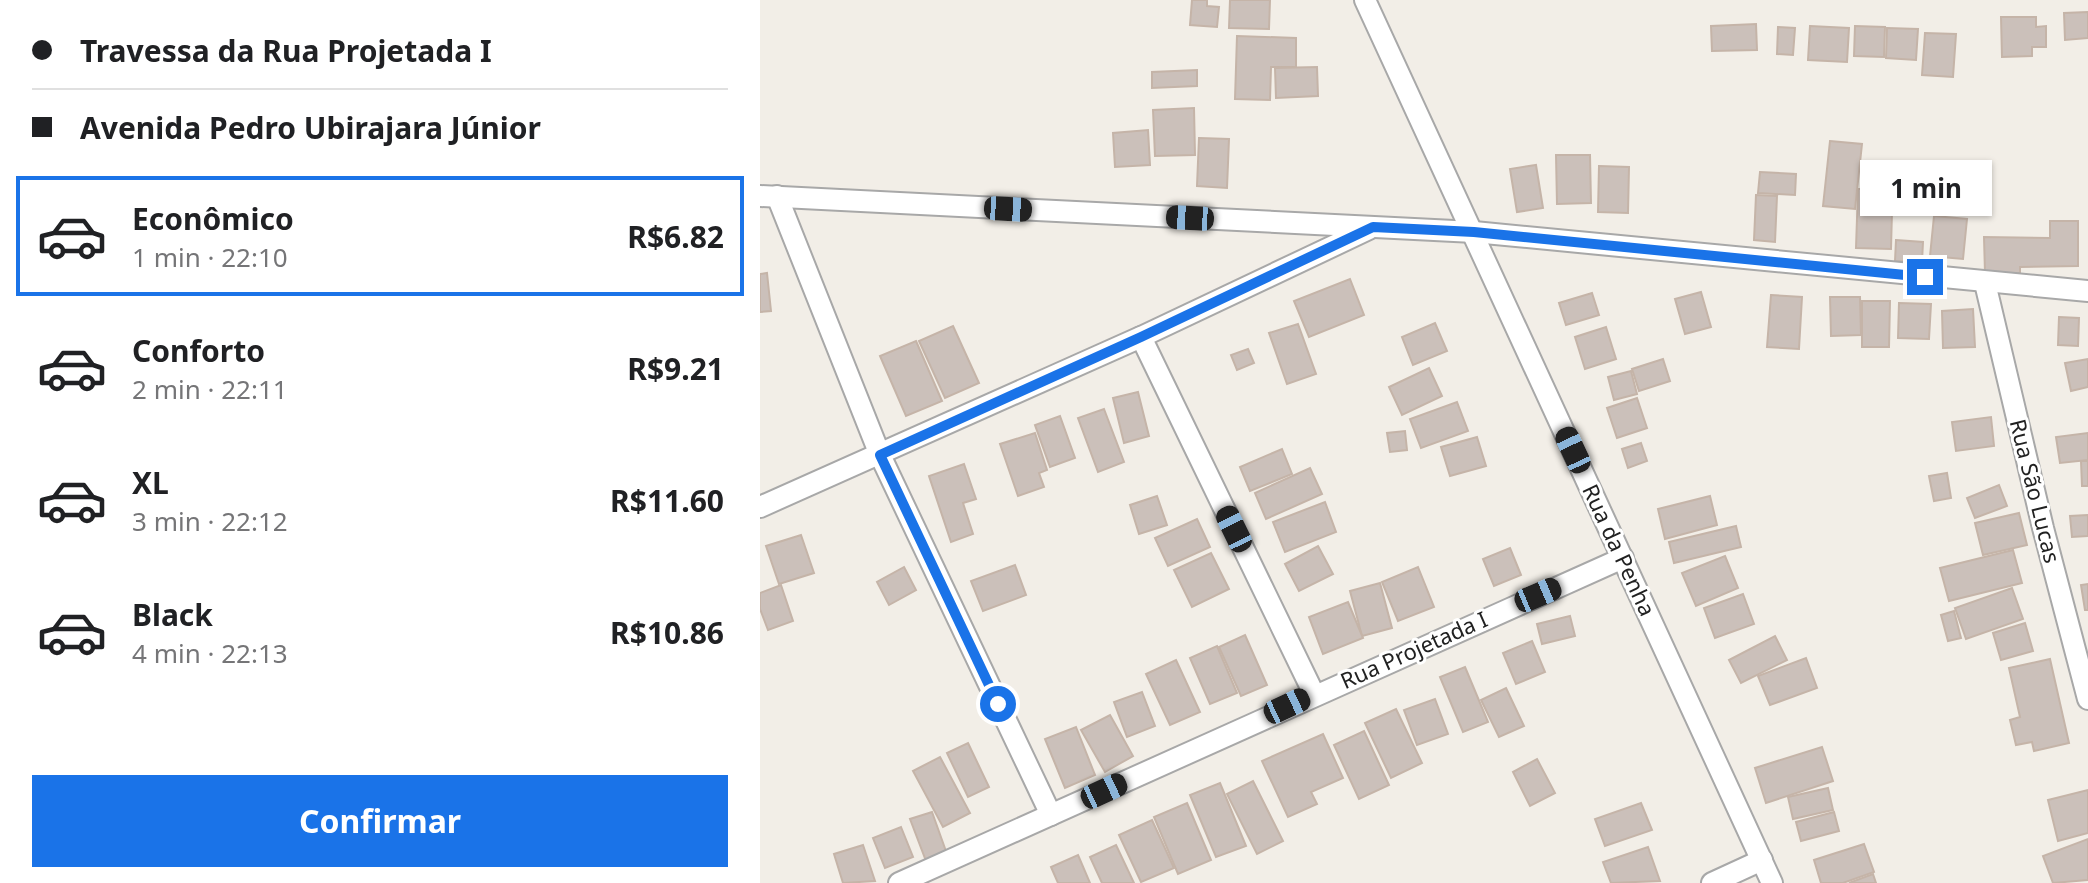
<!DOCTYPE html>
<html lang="pt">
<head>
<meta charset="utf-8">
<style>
  :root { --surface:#fff; --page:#f6f6f6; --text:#202124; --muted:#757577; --line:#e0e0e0; --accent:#1a73e8 }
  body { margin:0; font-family:"Noto Sans",sans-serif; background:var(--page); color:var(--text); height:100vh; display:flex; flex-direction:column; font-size:30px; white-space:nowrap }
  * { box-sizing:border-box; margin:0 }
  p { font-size:26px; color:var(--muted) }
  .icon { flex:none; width:44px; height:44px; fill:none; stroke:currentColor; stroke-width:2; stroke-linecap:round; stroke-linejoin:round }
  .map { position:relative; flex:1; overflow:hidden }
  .side { display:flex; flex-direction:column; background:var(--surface); width:760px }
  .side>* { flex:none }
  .banner { display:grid; align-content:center; height:176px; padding:0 32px; background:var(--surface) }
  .end { position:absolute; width:36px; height:36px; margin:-18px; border:10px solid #1a73e8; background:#fff; box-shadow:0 0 0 4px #fff }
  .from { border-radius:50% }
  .bubble { position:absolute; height:56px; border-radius:0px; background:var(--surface); box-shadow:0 2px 6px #0004; font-size:26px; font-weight:700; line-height:56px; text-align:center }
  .car { position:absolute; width:24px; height:48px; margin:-24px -12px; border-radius:10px; box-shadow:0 0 6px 2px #0007; background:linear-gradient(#222 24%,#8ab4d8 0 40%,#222 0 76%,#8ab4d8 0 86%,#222 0) }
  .banner b { display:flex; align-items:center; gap:28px; height:76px; font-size:30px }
  .banner b+b { border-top:2px solid var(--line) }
  .banner i { width:20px; height:20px; background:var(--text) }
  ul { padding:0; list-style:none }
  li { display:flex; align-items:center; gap:24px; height:120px; margin:0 16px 12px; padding:0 16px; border:4px solid transparent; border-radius:0px }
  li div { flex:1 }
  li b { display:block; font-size:30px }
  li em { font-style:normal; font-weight:700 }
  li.selected { border-color:var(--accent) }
  li>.icon { width:72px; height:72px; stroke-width:1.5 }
  .action { display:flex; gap:16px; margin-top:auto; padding:16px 32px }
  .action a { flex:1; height:92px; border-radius:0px; background:var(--accent); color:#fff; font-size:32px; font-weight:700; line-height:92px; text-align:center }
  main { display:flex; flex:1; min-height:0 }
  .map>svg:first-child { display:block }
  .building { fill:#cbc0ba; stroke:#c5b4a8; stroke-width:2 }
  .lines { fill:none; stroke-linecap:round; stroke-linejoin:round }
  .street-casing { stroke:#a8a8a8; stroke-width:24 }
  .street { stroke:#fff; stroke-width:20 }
  .route { stroke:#1a73e8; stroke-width:10 }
  .labels { text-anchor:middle; stroke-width:6; stroke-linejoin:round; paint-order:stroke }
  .street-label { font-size:22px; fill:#212121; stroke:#fff }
</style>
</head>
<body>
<main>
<section class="side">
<div class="banner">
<b><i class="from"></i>Travessa da Rua Projetada I</b>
<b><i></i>Avenida Pedro Ubirajara Júnior</b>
</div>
<ul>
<li class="selected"><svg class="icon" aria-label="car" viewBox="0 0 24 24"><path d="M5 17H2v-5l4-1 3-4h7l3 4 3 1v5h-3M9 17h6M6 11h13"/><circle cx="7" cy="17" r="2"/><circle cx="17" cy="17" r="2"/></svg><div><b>Econômico</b><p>1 min · 22:10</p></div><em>R$6.82</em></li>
<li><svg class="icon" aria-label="car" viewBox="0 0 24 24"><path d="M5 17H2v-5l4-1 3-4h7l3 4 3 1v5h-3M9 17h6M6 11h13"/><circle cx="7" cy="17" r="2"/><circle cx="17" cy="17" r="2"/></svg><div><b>Conforto</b><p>2 min · 22:11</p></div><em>R$9.21</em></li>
<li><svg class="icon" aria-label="car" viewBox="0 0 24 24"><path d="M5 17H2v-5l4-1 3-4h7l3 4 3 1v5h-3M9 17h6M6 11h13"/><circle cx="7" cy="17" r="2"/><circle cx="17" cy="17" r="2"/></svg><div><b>XL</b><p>3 min · 22:12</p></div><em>R$11.60</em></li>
<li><svg class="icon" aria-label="car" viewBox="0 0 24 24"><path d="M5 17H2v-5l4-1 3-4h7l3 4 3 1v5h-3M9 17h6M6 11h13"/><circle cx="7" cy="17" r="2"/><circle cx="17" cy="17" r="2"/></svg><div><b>Black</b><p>4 min · 22:13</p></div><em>R$10.86</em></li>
</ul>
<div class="action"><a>Confirmar</a></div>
</section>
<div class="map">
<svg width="1328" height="883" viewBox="0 0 1328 883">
  <rect width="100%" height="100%" fill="#f2eee7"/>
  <!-- building -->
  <g class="building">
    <polygon points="432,0 447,0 447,6 459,7 457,27 430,25"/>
    <polygon points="470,0 510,0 509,29 469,28"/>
    <polygon points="1328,12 1328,38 1305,40 1304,13"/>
    <polygon points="1241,17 1276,17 1276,27 1286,26 1286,47 1272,47 1272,56 1242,57"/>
    <polygon points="996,24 997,50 952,51 951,26"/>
    <polygon points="1050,26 1089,28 1087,62 1048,60"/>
    <polygon points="1095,26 1125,27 1124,57 1094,56"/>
    <polygon points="1018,27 1035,28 1033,55 1017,54"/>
    <polygon points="1127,28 1158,29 1156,60 1126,58"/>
    <polygon points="1165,33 1196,34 1193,77 1162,75"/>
    <polygon points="477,36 536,38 536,67 511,67 510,100 475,99"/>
    <polygon points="557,67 558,96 516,98 515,68"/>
    <polygon points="437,70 437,86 392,88 392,72"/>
    <polygon points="434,108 435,155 395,156 393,110"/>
    <polygon points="388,130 390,165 355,167 353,133"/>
    <polygon points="439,138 469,139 467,188 437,186"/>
    <polygon points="1070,141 1102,144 1095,209 1063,206"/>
    <polygon points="796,155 830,155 831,203 797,204"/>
    <polygon points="776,165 783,208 757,212 750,169"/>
    <polygon points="839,166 869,167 868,213 838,212"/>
    <polygon points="1000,172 1036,174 1035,195 998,193"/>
    <polygon points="1115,174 1133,174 1131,249 1096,248 1098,189 1114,189"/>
    <polygon points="996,195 1017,196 1015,242 994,240"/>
    <polygon points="1174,216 1207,219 1203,259 1170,256"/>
    <polygon points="1290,221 1318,221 1318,266 1260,267 1260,273 1225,273 1224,237 1290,238"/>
    <polygon points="1136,240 1163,242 1162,262 1135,261"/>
    <polygon points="7,273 11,311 0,312 0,274"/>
    <polygon points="590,279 604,315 549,337 534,301"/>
    <polygon points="941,292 951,327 925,334 915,299"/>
    <polygon points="832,293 839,315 806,325 799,303"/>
    <polygon points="1011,295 1042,297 1039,349 1007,347"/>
    <polygon points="1070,297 1100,297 1101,335 1071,336"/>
    <polygon points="1102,301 1130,301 1129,347 1102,347"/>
    <polygon points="1139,303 1171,304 1169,339 1138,338"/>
    <polygon points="1213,309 1215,347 1183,348 1182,311"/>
    <polygon points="1299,317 1319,318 1318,346 1298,345"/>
    <polygon points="675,323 687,351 653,365 642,337"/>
    <polygon points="538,324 556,374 527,384 509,333"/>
    <polygon points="193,326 219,383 185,398 159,341"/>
    <polygon points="846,327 856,359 825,369 815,337"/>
    <polygon points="156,341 182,401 146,416 120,356"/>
    <polygon points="488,349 494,363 477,370 471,355"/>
    <polygon points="903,359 910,381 879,391 872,369"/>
    <polygon points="1328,359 1328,387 1311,391 1305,363"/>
    <polygon points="669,368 682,396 642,415 629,387"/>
    <polygon points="871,371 877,394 854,400 848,377"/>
    <polygon points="378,392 389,436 364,443 353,398"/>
    <polygon points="877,398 887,428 857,438 847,408"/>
    <polygon points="697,402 708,431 661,448 650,419"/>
    <polygon points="344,409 364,462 338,472 318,418"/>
    <polygon points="300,416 315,458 290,467 275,425"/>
    <polygon points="1231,417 1234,446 1196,451 1192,422"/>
    <polygon points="645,431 647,450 630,452 627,433"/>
    <polygon points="275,433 287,470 279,473 284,487 258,496 240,444"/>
    <polygon points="1328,433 1328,460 1300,463 1296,437"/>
    <polygon points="717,437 726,466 690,476 681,447"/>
    <polygon points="881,443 887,461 868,468 862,449"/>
    <polygon points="522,449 532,474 490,491 480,467"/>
    <polygon points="1321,461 1328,461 1328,486 1322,486"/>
    <polygon points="204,464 216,499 203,503 213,534 191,542 169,476"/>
    <polygon points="550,468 562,494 506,519 495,493"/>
    <polygon points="1187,473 1191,498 1174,501 1169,476"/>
    <polygon points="1239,485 1247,506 1215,518 1207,498"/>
    <polygon points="397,496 407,525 379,534 370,505"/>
    <polygon points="950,496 957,525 905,539 898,509"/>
    <polygon points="565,502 576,532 525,552 513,522"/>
    <polygon points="1259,513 1267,545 1223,555 1215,523"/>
    <polygon points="1328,515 1328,536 1312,537 1310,516"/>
    <polygon points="437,519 450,547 408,566 395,538"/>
    <polygon points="976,526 981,547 914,563 909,542"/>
    <polygon points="41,535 54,573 19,584 6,546"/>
    <polygon points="558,546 573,574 539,591 525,564"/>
    <polygon points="750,548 761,575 734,586 723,559"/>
    <polygon points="1253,550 1262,583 1189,601 1180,568"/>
    <polygon points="451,553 469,589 432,607 414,570"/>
    <polygon points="965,556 978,588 936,606 922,573"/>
    <polygon points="255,565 266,595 223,611 211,581"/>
    <polygon points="144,567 156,590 129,605 117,582"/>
    <polygon points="658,567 674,607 638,621 622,582"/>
    <polygon points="620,583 632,628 602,636 590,591"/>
    <polygon points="1328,584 1328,610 1325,610 1321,585"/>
    <polygon points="21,585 33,621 8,630 0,609 0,593"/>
    <polygon points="1252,588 1263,619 1206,639 1195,608"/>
    <polygon points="983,594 994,624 955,638 944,608"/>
    <polygon points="588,602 603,638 563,654 549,617"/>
    <polygon points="1194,611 1201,638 1188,641 1181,615"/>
    <polygon points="810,616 815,636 782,644 777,624"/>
    <polygon points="1265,623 1273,651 1241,660 1233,633"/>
    <polygon points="485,635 507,685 481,696 459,647"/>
    <polygon points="1015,636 1027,660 981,683 969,660"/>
    <polygon points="772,641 785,672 756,684 743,653"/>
    <polygon points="457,646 477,693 450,704 430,658"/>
    <polygon points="1046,658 1057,688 1010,705 998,676"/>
    <polygon points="1290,659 1309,743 1274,751 1272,742 1256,745 1250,720 1260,717 1249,668"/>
    <polygon points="416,660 440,712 410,725 386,674"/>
    <polygon points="705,667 728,722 703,732 680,677"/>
    <polygon points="746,688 764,726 739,737 721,700"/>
    <polygon points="382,692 395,726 367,737 354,702"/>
    <polygon points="675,699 688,734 657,745 644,710"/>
    <polygon points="636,709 662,763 631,778 605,723"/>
    <polygon points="350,715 373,756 345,772 321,730"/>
    <polygon points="316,727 335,775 305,788 285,739"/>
    <polygon points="604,731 629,785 599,799 574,745"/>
    <polygon points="563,734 583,778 551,792 557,804 528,817 502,761"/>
    <polygon points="208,743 229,787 208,797 187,753"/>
    <polygon points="1062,747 1073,781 1006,803 995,768"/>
    <polygon points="180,757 210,813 183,827 153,771"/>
    <polygon points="777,759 795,793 770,806 753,772"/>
    <polygon points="493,781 523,841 497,854 467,794"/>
    <polygon points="460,783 486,846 456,857 430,795"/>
    <polygon points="1068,788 1073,810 1033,819 1028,797"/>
    <polygon points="1328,790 1328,833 1298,841 1288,800"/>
    <polygon points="427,803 451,860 418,874 394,817"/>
    <polygon points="881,803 892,830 845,846 835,819"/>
    <polygon points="172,812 187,854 166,861 150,819"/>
    <polygon points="1074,812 1079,831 1041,841 1036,822"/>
    <polygon points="392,820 414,868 381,882 359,835"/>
    <polygon points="141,827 153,857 125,868 113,838"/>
    <polygon points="1328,839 1328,880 1293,883 1283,856"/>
    <polygon points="1104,844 1114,872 1083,883 1061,883 1054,860"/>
    <polygon points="103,845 115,881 83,883 74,854"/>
    <polygon points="356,845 374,883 342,883 330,857"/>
    <polygon points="888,847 900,881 851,883 843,862"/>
    <polygon points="318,855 330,883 298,883 291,867"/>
    <polygon points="1113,874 1116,883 1089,883"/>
  </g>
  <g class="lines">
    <!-- street casing -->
    <g class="street-casing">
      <g id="street">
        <polyline points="605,0 1012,883"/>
        <polyline points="0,196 714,232 1328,291"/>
        <polyline points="17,196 120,455 291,815"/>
        <polyline points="1225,283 1283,528 1328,699"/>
        <polyline points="381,337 554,694"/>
        <polyline points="0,507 381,337 609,229"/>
        <polyline points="139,883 863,558"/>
        <polyline points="952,883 1002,860"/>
      </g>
    </g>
    <!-- street -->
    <use href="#street" class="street"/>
  </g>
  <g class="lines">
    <!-- route -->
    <polyline class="route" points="238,704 120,455 381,337 613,227 714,232 1165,277"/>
  </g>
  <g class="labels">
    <!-- street labels -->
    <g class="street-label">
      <text transform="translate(1275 491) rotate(76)" y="8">Rua São Lucas</text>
      <text transform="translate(859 550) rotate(65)" y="8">Rua da Penha</text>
      <text transform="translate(654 650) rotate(-24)" y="8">Rua Projetada I</text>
    </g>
  </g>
</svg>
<i class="end from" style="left:238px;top:704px"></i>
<i class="end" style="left:1165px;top:277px"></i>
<div class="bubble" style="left:1100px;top:160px;width:132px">1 min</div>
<i class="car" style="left:248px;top:209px;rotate:93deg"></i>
<i class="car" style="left:430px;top:218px;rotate:273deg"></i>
<i class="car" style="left:813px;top:450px;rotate:335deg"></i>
<i class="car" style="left:474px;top:529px;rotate:334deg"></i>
<i class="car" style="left:778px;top:595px;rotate:67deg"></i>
<i class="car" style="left:527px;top:706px;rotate:65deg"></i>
<i class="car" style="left:344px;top:791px;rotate:65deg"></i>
</div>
</main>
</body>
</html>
